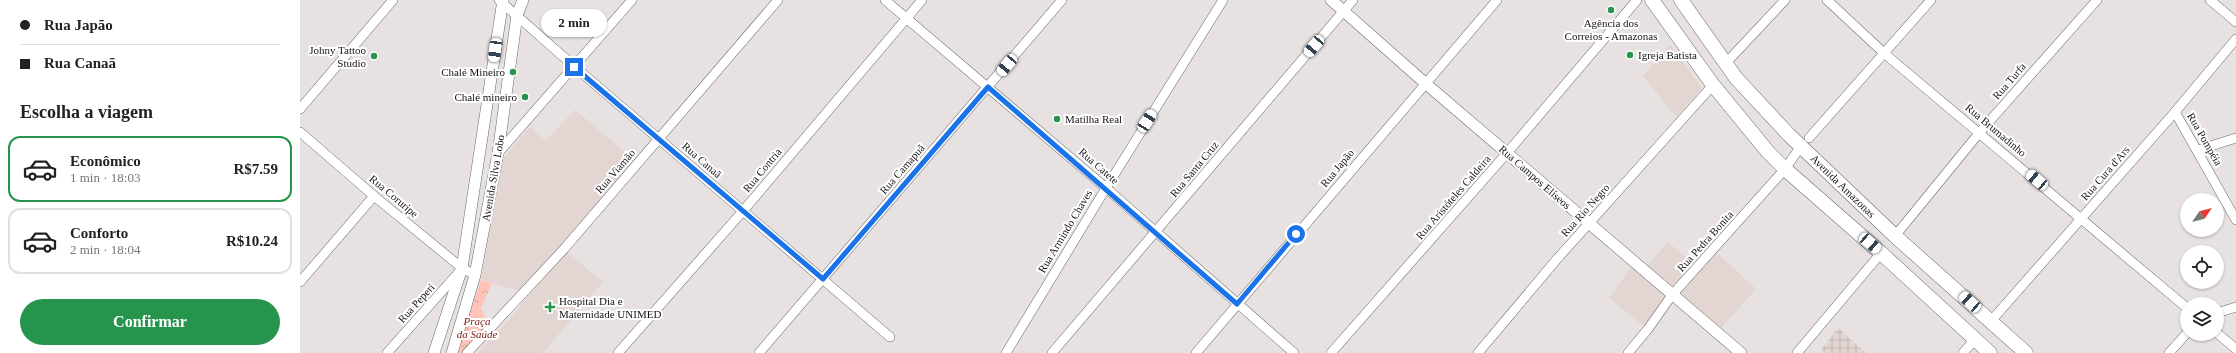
<!DOCTYPE html>
<html lang="pt">
<head>
<meta charset="utf-8">
<style>
  :root { --surface:#fff; --page:#f6f6f6; --text:#222; --muted:#767676; --line:#e0e0e0; --accent:#26944d }
  body { margin:0; font-family:"Times New Roman",serif; background:var(--page); color:var(--text); height:100vh; display:flex; flex-direction:column; font-size:15px; white-space:nowrap }
  * { box-sizing:border-box; margin:0 }
  p { font-size:13px; color:var(--muted) }
  .icon { flex:none; width:22px; height:22px; fill:none; stroke:currentColor; stroke-width:2; stroke-linecap:round; stroke-linejoin:round }
  .map { position:relative; flex:1; overflow:hidden }
  .details { display:flex; flex-direction:column; background:var(--surface); width:300px }
  .details>* { flex:none }
  .banner { display:grid; align-content:center; height:88px; padding:0 20px; background:var(--surface) }
  .needle { width:26px; rotate:55deg }
  .controls { position:absolute; left:1880px; top:193px; display:grid; gap:8px }
  .controls a { display:grid; place-items:center; width:44px; height:44px; border-radius:50%; background:var(--surface); box-shadow:0 1px 3px #0004; font-size:20px }
  .end { position:absolute; width:18px; height:18px; margin:-9px; border:5px solid #1a73e8; background:#fff; box-shadow:0 0 0 2px #fff }
  .from { border-radius:50% }
  .bubble { position:absolute; height:28px; border-radius:14px; background:var(--surface); box-shadow:0 1px 3px #0004; font-size:13px; font-weight:700; line-height:28px; text-align:center }
  .car { position:absolute; width:12px; height:24px; margin:-12px -6px; border-radius:5px; box-shadow:0 0 3px 1px #0007; background:linear-gradient(#fff 24%,#345 0 40%,#fff 0 76%,#345 0 86%,#fff 0) }
  .banner b { display:flex; align-items:center; gap:14px; height:38px; font-size:15px }
  .banner b+b { border-top:1px solid var(--line) }
  .banner i { width:10px; height:10px; background:var(--text) }
  ul { padding:0; list-style:none }
  li { display:flex; align-items:center; gap:12px; height:66px; margin:0 8px 6px; padding:0 12px; border:2px solid var(--line); border-radius:12px }
  li div { flex:1 }
  li b { display:block; font-size:15px }
  li em { font-style:normal; font-weight:700 }
  li.selected { border-color:var(--accent) }
  li>.icon { width:36px; height:36px; stroke-width:1.5 }
  h2 { padding:0 20px; font-size:18px; line-height:48px }
  .primary-button { display:flex; gap:8px; margin-top:auto; padding:8px 20px }
  .primary-button a { flex:1; height:46px; border-radius:24px; background:var(--accent); color:#fff; font-size:16px; font-weight:700; line-height:46px; text-align:center }
  main { display:flex; flex:1; min-height:0 }
  .map>svg:first-child { display:block }
  .built { fill:#e2d5d2 }
  .industrial { fill:url(#industrial-grid) }
  .park { fill:url(#park-crowns) }
  .lines { fill:none; stroke-linecap:round; stroke-linejoin:round }
  .minor-casing { stroke:#6d6968; stroke-width:10 }
  .tertiary-casing { stroke:#6d6968; stroke-width:12 }
  .primary-casing { stroke:#6d6968; stroke-width:15 }
  .minor { stroke:#fff; stroke-width:9 }
  .tertiary { stroke:#fff; stroke-width:11 }
  .primary { stroke:#fff; stroke-width:14 }
  .route { stroke:#1a73e8; stroke-width:5 }
  .poi-dot { fill:#26944d; stroke:#fff; stroke-width:1.5 }
  .labels { text-anchor:middle; stroke-width:4; stroke-linejoin:round; paint-order:stroke }
  .poi-label { font-size:11px; fill:#161414; stroke:#fff; text-anchor:end }
  .street-label { font-size:11px; fill:#161414; stroke:#fff }
  .park-label { font-size:11px; font-style:italic; fill:#6f1910; stroke:#fff }
</style>
</head>
<body>
<main>
<section class="details">
<div class="banner">
<b><i class="from"></i>Rua Japão</b>
<b><i></i>Rua Canaã</b>
</div>
<h2>Escolha a viagem</h2>
<ul>
<li class="selected"><svg class="icon" aria-label="car" viewBox="0 0 24 24"><path d="M5 17H2v-5l4-1 3-4h7l3 4 3 1v5h-3M9 17h6M6 11h13"/><circle cx="7" cy="17" r="2"/><circle cx="17" cy="17" r="2"/></svg><div><b>Econômico</b><p>1 min · 18:03</p></div><em>R$7.59</em></li>
<li><svg class="icon" aria-label="car" viewBox="0 0 24 24"><path d="M5 17H2v-5l4-1 3-4h7l3 4 3 1v5h-3M9 17h6M6 11h13"/><circle cx="7" cy="17" r="2"/><circle cx="17" cy="17" r="2"/></svg><div><b>Conforto</b><p>2 min · 18:04</p></div><em>R$10.24</em></li>
</ul>
<div class="primary-button"><a>Confirmar</a></div>
</section>
<div class="map">
<svg width="1936" height="353" viewBox="0 0 1936 353">
  <defs>
    <pattern id="industrial-grid" width="8" height="8" patternUnits="userSpaceOnUse"><rect width="8" height="8" fill="#e2d5d2"/><path d="M0 4h8M4 0v8" fill="none" stroke="#c1b6b3"/></pattern>
    <pattern id="park-crowns" width="20" height="18" patternUnits="userSpaceOnUse"><rect width="20" height="18" fill="#ffc3b8"/><path d="M2 6a3 3 0 1 1 6 0M12 15a3 3 0 1 1 6 0" fill="none" stroke="#daa79d"/></pattern>
  </defs>
  <rect width="100%" height="100%" fill="#e7e2e1"/>
  <!-- built -->
  <g class="built">
    <polygon points="1370,44 1402,88 1376,117 1343,76"/>
    <polygon points="275,110 335,160 223,292 181,280 203,159 230,127 245,141"/>
    <polygon points="1368,242 1392,263 1373,287 1347,266"/>
    <polygon points="266,251 303,282 243,353 177,353 206,323"/>
    <polygon points="1415,251 1456,289 1419,330 1380,292"/>
    <polygon points="1333,265 1367,296 1344,326 1309,298"/>
  </g>
  <!-- industrial -->
  <polygon class="industrial" points="1538,328 1566,353 1526,353 1521,350"/>
  <!-- park -->
  <polygon class="park" points="181,280 192,283 181,308 190,330 163,353 156,353"/>
  <g class="lines">
    <!-- minor casing -->
    <g class="minor-casing">
      <g id="minor">
        <polyline points="199,0 275,67 590,337"/>
        <polyline points="585,0 806,188 994,353"/>
        <polyline points="1527,0 1585,54 1887,308"/>
        <polyline points="1910,0 1936,22"/>
        <polyline points="1425,64 1485,0"/>
        <polyline points="0,109 93,0"/>
        <polyline points="1875,112 1936,220"/>
        <polyline points="0,132 74,196 162,268 175,275"/>
        <polyline points="1509,138 1631,0"/>
        <polyline points="1898,150 1936,138"/>
        <polyline points="198,153 332,0"/>
        <polyline points="1595,236 1680,132 1797,0"/>
        <polyline points="0,282 74,196"/>
        <polyline points="1917,313 1936,307"/>
        <polyline points="1691,321 1875,112 1936,39"/>
        <polyline points="1917,333 1936,349"/>
        <polyline points="87,353 160,271"/>
        <polyline points="167,353 264,249 478,0"/>
        <polyline points="318,353 443,211 622,0"/>
        <polyline points="459,353 762,0"/>
        <polyline points="706,353 806,188 923,0"/>
        <polyline points="752,353 1053,0"/>
        <polyline points="896,353 1197,0"/>
        <polyline points="1031,353 1207,153 1337,0"/>
        <polyline points="1178,353 1257,259 1413,85"/>
        <polyline points="1328,353 1348,329 1372,295 1485,169 1501,146"/>
        <polyline points="1497,353 1581,253"/>
        <polyline points="1663,353 1675,339"/>
        <polyline points="1869,353 1887,333"/>
      </g>
    </g>
    <!-- tertiary casing -->
    <g class="tertiary-casing">
      <g id="tertiary">
        <polyline points="1031,0 1125,83 1441,353"/>
        <polyline points="134,353 162,268 203,0"/>
        <polyline points="152,353 175,275 198,153 217,15 223,0"/>
      </g>
    </g>
    <!-- primary casing -->
    <g class="primary-casing">
      <g id="primary">
        <polyline points="1352,0 1413,85 1468,152 1485,169 1581,253 1690,353"/>
        <polyline points="1381,0 1436,78 1489,135 1595,236 1726,353"/>
      </g>
    </g>
    <!-- minor -->
    <use href="#minor" class="minor"/>
    <!-- tertiary -->
    <use href="#tertiary" class="tertiary"/>
    <!-- primary -->
    <use href="#primary" class="primary"/>
  </g>
  <g class="lines">
    <!-- route -->
    <polyline class="route" points="274,67 523,279 688,87 937,304 996,234"/>
  </g>
  <!-- markers -->
  <g class="poi-dot">
    <circle cx="1311" cy="10" r="4"/>
    <circle cx="1330" cy="55" r="4"/>
    <circle cx="74" cy="56" r="4"/>
    <circle cx="213" cy="72" r="4"/>
    <circle cx="225" cy="97" r="4"/>
    <circle cx="757" cy="119" r="4"/>
    <path d="M248 301h4v4h4v4h-4v4h-4v-4h-4v-4h4z"/>
  </g>
  <g class="labels">
    <!-- poi labels -->
    <g class="poi-label">
      <text x="1311" y="27" text-anchor="middle">Agência dos<tspan x="1311" dy="13">Correios - Amazonas</tspan></text>
      <text x="66" y="54">Johny Tattoo<tspan x="66" dy="13">Studio</tspan></text>
      <text x="1338" y="59" text-anchor="start">Igreja Batista</text>
      <text x="205" y="76">Chalé Mineiro</text>
      <text x="217" y="101">Chalé mineiro</text>
      <text x="765" y="123" text-anchor="start">Matilha Real</text>
      <text x="259" y="305" text-anchor="start">Hospital Dia e<tspan x="259" dy="13">Maternidade UNIMED</tspan></text>
    </g>
    <!-- street labels -->
    <g class="street-label">
      <text transform="translate(1709 81) rotate(-49)" y="4">Rua Turfa</text>
      <text transform="translate(1696 130) rotate(40)" y="4">Rua Brumadinho</text>
      <text transform="translate(1905 139) rotate(60)" y="4">Rua Pompéia</text>
      <text transform="translate(402 160) rotate(41)" y="4">Rua Canaã</text>
      <text transform="translate(799 166) rotate(41)" y="4">Rua Catete</text>
      <text transform="translate(1037 168) rotate(-50)" y="4">Rua Japão</text>
      <text transform="translate(602 169) rotate(-49)" y="4">Rua Camapuã</text>
      <text transform="translate(894 169) rotate(-50)" y="4">Rua Santa Cruz</text>
      <text transform="translate(462 170) rotate(-50)" y="4">Rua Contria</text>
      <text transform="translate(315 171) rotate(-49)" y="4">Rua Viamão</text>
      <text transform="translate(1805 173) rotate(-49)" y="4">Rua Cura d'Ars</text>
      <text transform="translate(1235 177) rotate(41)" y="4">Rua Campos Elíseos</text>
      <text transform="translate(193 178) rotate(-80)" y="4">Avenida Silva Lobo</text>
      <text transform="translate(1543 186) rotate(44)" y="4">Avenida Amazonas</text>
      <text transform="translate(94 196) rotate(40)" y="4">Rua Coruripe</text>
      <text transform="translate(1153 197) rotate(-49)" y="4">Rua Aristóteles Caldeira</text>
      <text transform="translate(1285 210) rotate(-48)" y="4">Rua Rio Negro</text>
      <text transform="translate(765 231) rotate(-59)" y="4">Rua Armindo Chaves</text>
      <text transform="translate(1405 241) rotate(-48)" y="4">Rua Pedra Bonita</text>
      <text transform="translate(116 303) rotate(-48)" y="4">Rua Peperi</text>
    </g>
    <!-- park labels -->
    <g class="park-label">
      <text x="177" y="325">Praça<tspan x="177" dy="13">da Saúde</tspan></text>
    </g>
  </g>
</svg>
<div class="controls">
<a><svg class="needle" viewBox="-14 -14 28 28"><path d="M0-13l5 13h-10z" fill="#e53935"/><path d="M0 13l5-13h-10z" fill="#767676"/></svg></a>
<a><svg class="icon" aria-label="locate" viewBox="0 0 24 24"><circle cx="12" cy="12" r="6"/><path d="M12 2v4M12 18v4M2 12h4M18 12h4"/></svg></a>
<a><svg class="icon" aria-label="layers" viewBox="0 0 24 24"><path d="M12 4l9 5-9 5-9-5zM3 14l9 5 9-5"/></svg></a>
</div>
<i class="end from" style="left:996px;top:234px"></i>
<i class="end" style="left:274px;top:67px"></i>
<div class="bubble" style="left:241px;top:9px;width:66px">2 min</div>
<i class="car" style="left:1014px;top:46px;rotate:220deg"></i>
<i class="car" style="left:195px;top:50px;rotate:188deg"></i>
<i class="car" style="left:707px;top:65px;rotate:220deg"></i>
<i class="car" style="left:847px;top:121px;rotate:32deg"></i>
<i class="car" style="left:1737px;top:180px;rotate:310deg"></i>
<i class="car" style="left:1570px;top:243px;rotate:131deg"></i>
<i class="car" style="left:1670px;top:302px;rotate:312deg"></i>
</div>
</main>
</body>
</html>
